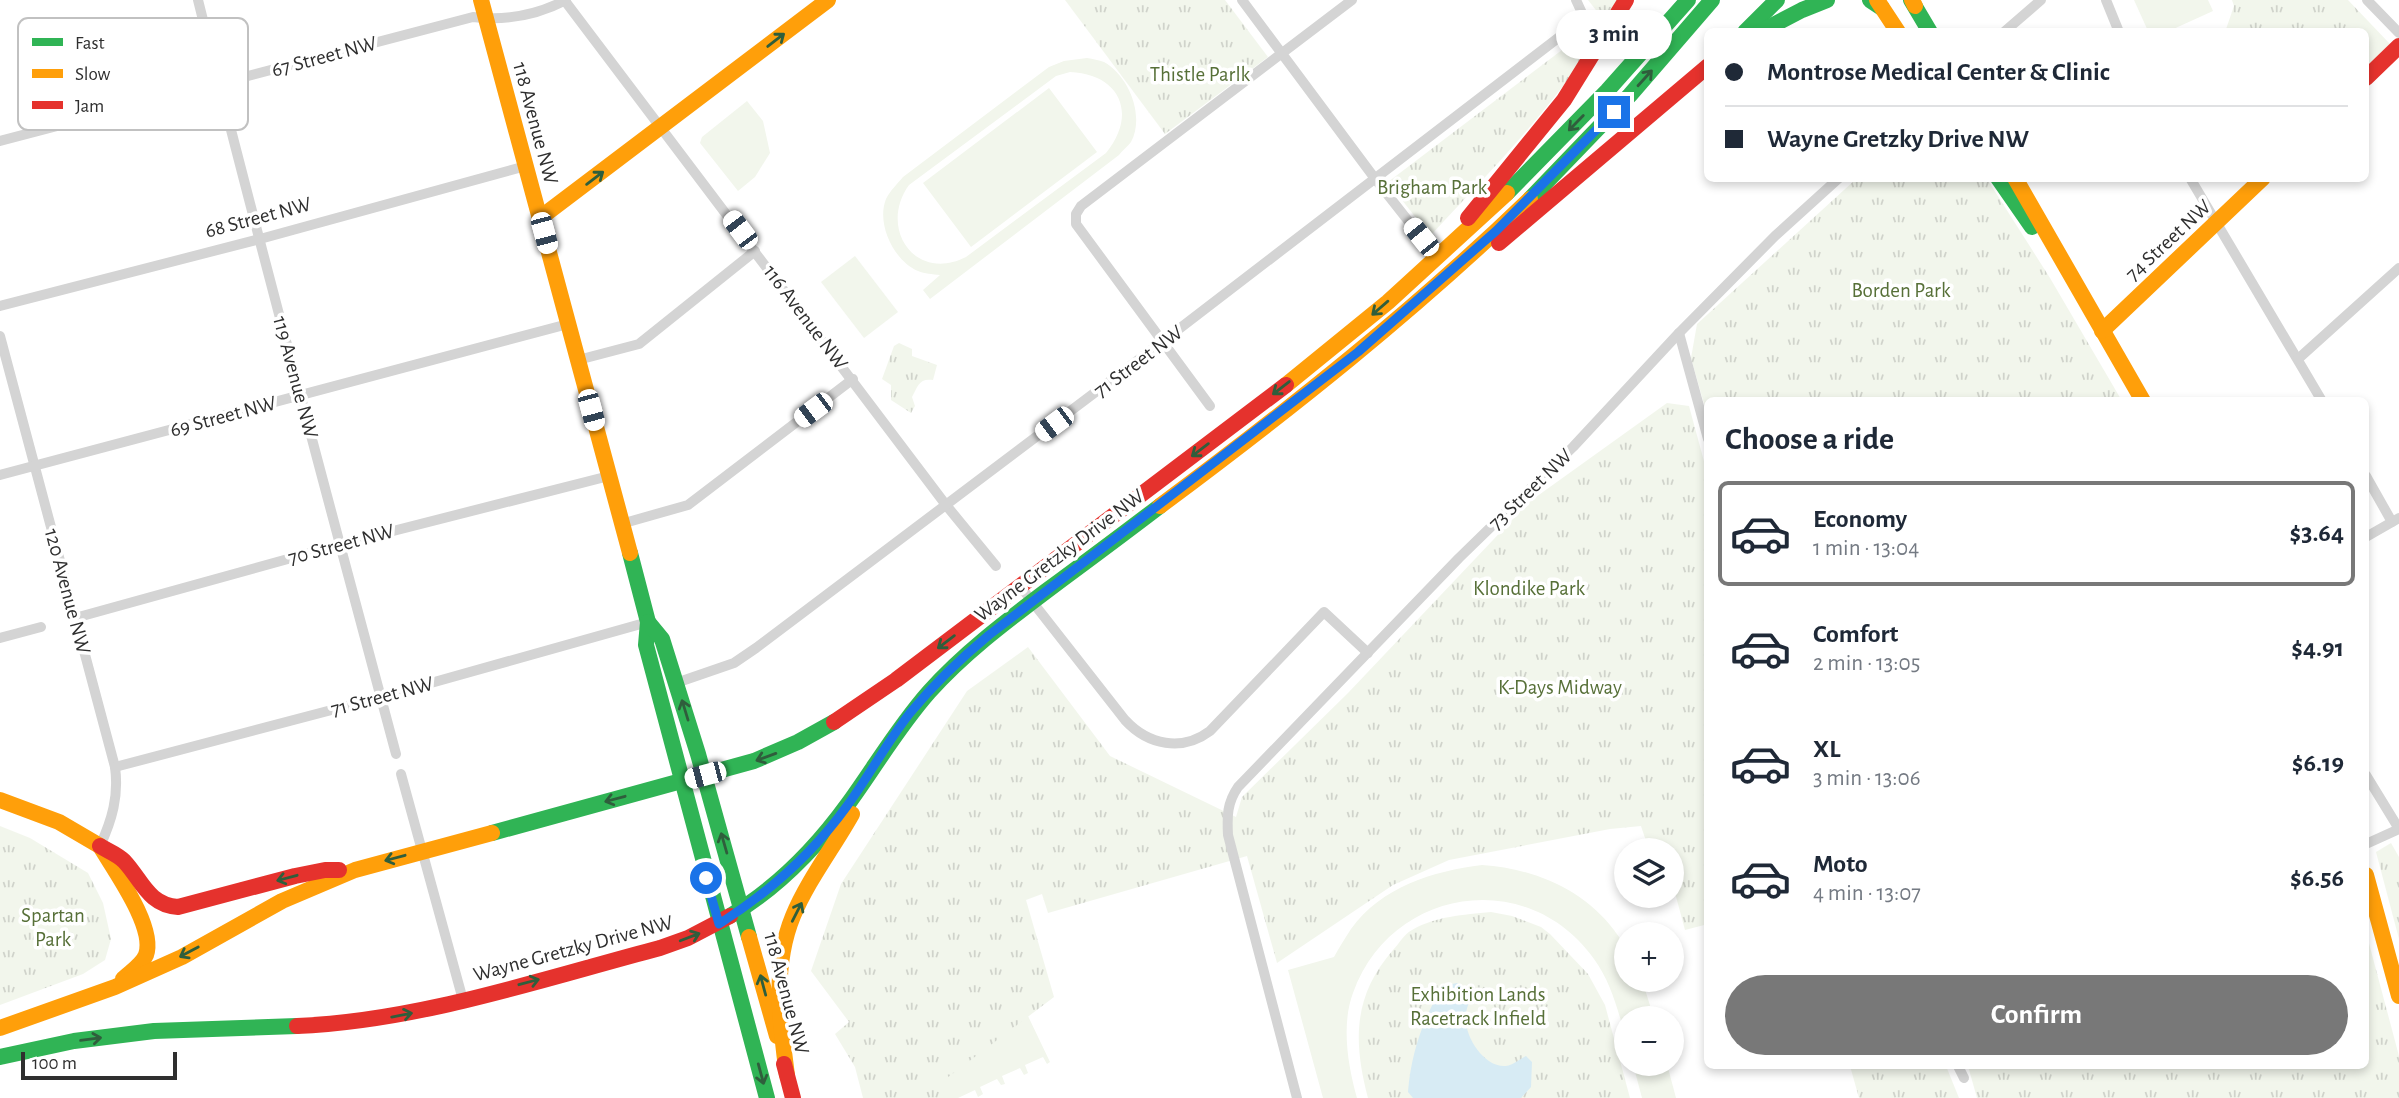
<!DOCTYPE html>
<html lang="en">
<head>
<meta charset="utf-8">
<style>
  :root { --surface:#fff; --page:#f2f2f3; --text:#1f2937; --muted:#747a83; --line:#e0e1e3; --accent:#787878 }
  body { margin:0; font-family:"Alegreya Sans",sans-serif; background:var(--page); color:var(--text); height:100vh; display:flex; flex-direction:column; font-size:26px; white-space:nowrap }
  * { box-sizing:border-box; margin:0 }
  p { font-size:23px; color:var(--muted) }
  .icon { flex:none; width:38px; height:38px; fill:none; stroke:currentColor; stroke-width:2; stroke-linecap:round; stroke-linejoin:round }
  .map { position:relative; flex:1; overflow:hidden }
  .panel { position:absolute; left:1704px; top:397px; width:665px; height:672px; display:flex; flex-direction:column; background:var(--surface); border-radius:10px; box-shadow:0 4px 10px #0003 }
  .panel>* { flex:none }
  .hud { position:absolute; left:1704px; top:28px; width:665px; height:154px; border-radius:10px; box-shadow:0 4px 10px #0003; display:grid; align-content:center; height:154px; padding:0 21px; background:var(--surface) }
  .tools { position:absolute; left:1614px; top:838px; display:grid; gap:14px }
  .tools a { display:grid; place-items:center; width:70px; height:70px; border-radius:50%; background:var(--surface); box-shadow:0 4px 10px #0003; font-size:35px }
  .scale { position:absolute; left:21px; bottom:18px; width:156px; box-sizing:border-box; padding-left:7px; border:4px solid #2f2f2f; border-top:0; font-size:19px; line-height:24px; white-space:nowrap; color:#2f2f2f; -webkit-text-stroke:5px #fff; paint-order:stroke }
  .end { position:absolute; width:32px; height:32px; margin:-16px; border:9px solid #1a73e8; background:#fff; box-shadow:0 0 0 4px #fff }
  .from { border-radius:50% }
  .bubble { position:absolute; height:49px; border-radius:24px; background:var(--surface); box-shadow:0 4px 10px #0003; font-size:23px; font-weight:600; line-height:49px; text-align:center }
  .car { position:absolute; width:21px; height:42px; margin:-21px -10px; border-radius:9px; box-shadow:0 0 5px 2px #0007; background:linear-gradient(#fff 24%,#345 0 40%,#fff 0 76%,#345 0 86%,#fff 0) }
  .hud b { display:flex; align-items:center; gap:24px; height:66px; font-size:26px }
  .hud b+b { border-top:2px solid var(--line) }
  .hud i { width:18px; height:18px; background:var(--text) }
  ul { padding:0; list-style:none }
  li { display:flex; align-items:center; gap:21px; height:105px; margin:0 14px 10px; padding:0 7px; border:4px solid transparent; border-radius:10px }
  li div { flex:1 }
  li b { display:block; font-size:26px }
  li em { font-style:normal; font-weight:600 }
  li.current { border-color:var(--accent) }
  li>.icon { width:63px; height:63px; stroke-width:1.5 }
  h2 { padding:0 21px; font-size:32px; line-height:84px }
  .cta { display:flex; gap:14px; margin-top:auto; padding:14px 21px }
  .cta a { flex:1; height:80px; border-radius:42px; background:var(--accent); color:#fff; font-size:28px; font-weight:600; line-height:80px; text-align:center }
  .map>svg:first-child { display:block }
  .grass { fill:#f2f6ec; fill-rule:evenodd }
  .park { fill:url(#park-tufts) }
  .water { fill:#d7ebf4 }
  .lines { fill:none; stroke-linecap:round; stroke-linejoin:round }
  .street { stroke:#d4d4d4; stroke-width:10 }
  .fast { stroke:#30b455; stroke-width:16 }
  .slow { stroke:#ff9f0a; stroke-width:16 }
  .jam { stroke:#e5322d; stroke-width:16 }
  .oneway { stroke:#2f5e3c }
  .route { stroke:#1a73e8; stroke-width:9 }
  .labels { text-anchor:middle; stroke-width:7; stroke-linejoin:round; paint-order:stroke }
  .street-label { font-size:21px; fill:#2f2f2f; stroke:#fff }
  .park-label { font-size:21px; fill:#577038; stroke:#fff }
  .key { fill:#fff; stroke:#c1c1c1; stroke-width:2 }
  .key-label { font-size:19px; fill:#2f2f2f }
</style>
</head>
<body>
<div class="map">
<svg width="2399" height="1098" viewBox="0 0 2399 1098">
  <defs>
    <pattern id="park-tufts" width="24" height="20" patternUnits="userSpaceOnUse" patternTransform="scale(1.75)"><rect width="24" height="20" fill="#f2f6ec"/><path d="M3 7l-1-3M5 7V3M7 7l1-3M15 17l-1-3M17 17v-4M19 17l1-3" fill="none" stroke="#d0d3cb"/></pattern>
  </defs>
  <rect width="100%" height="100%" fill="#fff"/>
  <!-- grass -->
  <g class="grass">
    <polygon points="2134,0 2208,0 2213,11 2169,31 2148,31"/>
    <path d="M 1087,58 C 1093,59 1099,60 1104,62 C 1129,76 1145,116 1131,142 C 1128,146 1122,151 1119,155 L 930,299 L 923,290 L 940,275 C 932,274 925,274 918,271 C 894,261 876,224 886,199 C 890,191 897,184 903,177 L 1049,67 L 1064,61 ZM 1070,72 C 1120,74 1138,114 1106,153 L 966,257 C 915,283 878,228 909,185 L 1056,76 Z"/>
    <polygon points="1049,88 1097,152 971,247 923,183"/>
    <polygon points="747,101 763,121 770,153 755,177 738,191 700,143 702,137"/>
    <polygon points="855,256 898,312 864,338 821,282"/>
    <path d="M 1482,865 C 1532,868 1583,889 1614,930 C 1617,935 1624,942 1626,948 C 1628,957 1626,970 1626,980 L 1642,980 L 1654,1018 L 1626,1018 L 1626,1038 C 1618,1011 1611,982 1594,959 C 1528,866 1391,887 1353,993 C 1341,1025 1348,1066 1357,1098 L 1323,1098 L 1288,970 L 1334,957 C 1339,948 1345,938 1351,929 C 1381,887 1433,871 1482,865 Z"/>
    <polygon points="1028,1016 1050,1062 1047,1064 1043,1057 1025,1065 1028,1073 1024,1075 1020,1068 1002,1076 1005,1084 1001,1085 997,1079 980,1087 983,1094 978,1097 975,1090 958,1098 941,1098 931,1089"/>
    <polygon points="1633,1064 1667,1064 1676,1098 1642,1098"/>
  </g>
  <!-- park -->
  <g class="park">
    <polygon points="1065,0 1225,0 1268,57 1165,134"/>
    <path d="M 1588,0 L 1619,0 C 1572,89 1498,163 1430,236 L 1388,182 L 1591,28 L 1599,14 Z"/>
    <polygon points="2232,0 2348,0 2390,44 2366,68 2366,32 2225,32 2234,6"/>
    <polygon points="1856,179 1987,179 2050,278 2122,401 1708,401 1708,418 1691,358 1697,324"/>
    <path d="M 899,343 L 912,349 L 912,356 L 937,365 L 933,380 C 919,378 918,386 912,397 L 915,406 L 911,413 L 891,400 L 891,385 L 882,379 L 894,346 Z"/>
    <polygon points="1667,403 1689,406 1708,476 1708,924 1685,930 1671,878 1671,850 1649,850 1641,826 1610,829 1449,860 1393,885 1277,963 1247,856 1048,913 1042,894 1026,900 1054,997 939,1084 944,1098 863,1098 855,1067 835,1034 849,1022 811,971 841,884 967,691 1028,647 1110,756 1236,817 1242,797 1348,693 1529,502"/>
    <polygon points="0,826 30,838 88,873 103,903 111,939 105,960 83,974 0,1005"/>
    <polygon points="2391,843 2399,857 2399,939 2376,852"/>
    <path d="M 1491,912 L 1512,916 L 1541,927 L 1550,934 L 1588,974 L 1605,1005 L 1630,1098 L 1368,1098 C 1353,1041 1353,996 1393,950 C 1399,944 1404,934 1412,930 C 1436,916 1463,915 1491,912 Z"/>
    <polygon points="2366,932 2399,1056 2399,1098 1977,1098 1968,1066 2366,1066"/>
    <polygon points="1850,1066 1946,1066 1959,1098 1859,1098"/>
  </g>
  <!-- water -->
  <path class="water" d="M 1457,983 L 1468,989 L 1472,994 C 1470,1001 1466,1008 1466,1015 C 1463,1035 1484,1068 1506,1066 C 1513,1065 1520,1059 1526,1056 L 1532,1062 L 1531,1087 L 1521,1098 L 1413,1098 L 1408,1092 C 1411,1054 1423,1018 1443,986 Z"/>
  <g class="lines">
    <!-- street -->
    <g class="street">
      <path d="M 198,0 C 261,252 329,503 396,754"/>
      <polyline points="1242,0 1376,180 1421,237"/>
      <polyline points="2106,0 2119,32"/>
      <polyline points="2367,0 2399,33"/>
      <polyline points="565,1 946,505 996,566"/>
      <polyline points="2004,32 2041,0"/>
      <path d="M 0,141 L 473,17 C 506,21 537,15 566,0"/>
      <polyline points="2190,178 2322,401"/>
      <polyline points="0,306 260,239 526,166"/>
      <polyline points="1679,333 1708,439"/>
      <path d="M 0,336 L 115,767 C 119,796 112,820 100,846"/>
      <polyline points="2298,359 2399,268"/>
      <polyline points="578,360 639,344 755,251"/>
      <polyline points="1210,406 1076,224 1076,214 1081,206 1352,0"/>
      <polyline points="0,475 568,324"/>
      <polyline points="2366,476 2392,522"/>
      <polyline points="621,524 688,505 853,379"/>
      <polyline points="2366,537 2399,518"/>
      <path d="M 1020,586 L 1125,720 C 1148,745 1182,752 1210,731 L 1324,612 L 1368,653"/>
      <polyline points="75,618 342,544 609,476"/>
      <polyline points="0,638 41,627"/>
      <polyline points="676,683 734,663 756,648 1162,342 1575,25 1582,13 1576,0"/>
      <polyline points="115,767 381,697 648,622"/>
      <polyline points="401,774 463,1000"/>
      <polyline points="2366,775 2399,829"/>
      <polyline points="2366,844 2399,829"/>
      <polyline points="1958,1066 1964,1078"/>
      <path d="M 1297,1098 L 1228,835 C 1227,816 1227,803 1238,787 L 1459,558 L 1573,447 L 1679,333 L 1775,236 L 1839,178"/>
    </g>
    <!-- fast -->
    <g class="fast">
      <polyline points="1870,0 1882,8"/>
      <polyline points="1911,0 1930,32"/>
      <polyline points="1745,32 1777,0"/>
      <polyline points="1760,32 1802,10 1827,0"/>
      <polyline points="1998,178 2032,227"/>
      <polyline points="1507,193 1607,91 1688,0"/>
      <polyline points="1530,199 1630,95 1712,0"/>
      <polyline points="630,553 648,622 646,645 767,1098"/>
      <polyline points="648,622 662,639 698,754 749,937"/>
      <polyline points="492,833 754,761 798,742 834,722"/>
      <path d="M 730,916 C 777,888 816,848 848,804 C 875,767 898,727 929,692 C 963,654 1004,623 1045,592 C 1083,564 1122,535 1160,506"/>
      <polyline points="0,1057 74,1041 154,1031 297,1026"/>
    </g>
    <!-- slow -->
    <g class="slow">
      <polyline points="481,0 630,553"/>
      <polyline points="1877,0 1898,32"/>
      <polyline points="1912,0 1915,6"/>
      <polyline points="2015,178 2143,401"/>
      <polyline points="540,218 828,0"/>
      <polyline points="2102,331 2263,178"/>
      <polyline points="1286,385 1388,302 1507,193"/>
      <path d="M 1160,506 C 1289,410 1414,311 1530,199"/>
      <polyline points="0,800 59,822 100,846"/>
      <path d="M 100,846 C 114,870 156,927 146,955 C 142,965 130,972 123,979"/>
      <polyline points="2366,875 2399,996"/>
      <polyline points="749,937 777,1036"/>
      <polyline points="0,1028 115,987 182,957 282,901 355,870 492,833"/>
      <path d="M 787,1075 C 780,1022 772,967 793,916 C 808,880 833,848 852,814"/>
    </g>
    <!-- jam -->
    <g class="jam">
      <polyline points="2366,78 2399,46"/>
      <polyline points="1468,218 1564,100 1626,0"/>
      <polyline points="1499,243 1708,66"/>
      <polyline points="834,722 896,680 1286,385"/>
      <path d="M 100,846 C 108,851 117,854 124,861 C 142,880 148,905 178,907 L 295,876 L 325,870 L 339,870"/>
      <path d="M 297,1026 C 419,1021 542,979 660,948 L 688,938 L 730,916"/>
      <polyline points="784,1064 793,1098"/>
    </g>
  </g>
  <!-- one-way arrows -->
  <defs><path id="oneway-shaft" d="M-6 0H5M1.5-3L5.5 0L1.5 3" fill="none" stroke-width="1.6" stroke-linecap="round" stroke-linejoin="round" transform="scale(1.75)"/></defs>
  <g class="oneway">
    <use href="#oneway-shaft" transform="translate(776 40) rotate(-38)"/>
    <use href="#oneway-shaft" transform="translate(1645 78) rotate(-48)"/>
    <use href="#oneway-shaft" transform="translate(1576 123) rotate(134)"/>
    <use href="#oneway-shaft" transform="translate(595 178) rotate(-37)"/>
    <use href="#oneway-shaft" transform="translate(1380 308) rotate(139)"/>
    <use href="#oneway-shaft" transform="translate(1281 388) rotate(142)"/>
    <use href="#oneway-shaft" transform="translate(1200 450) rotate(143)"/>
    <use href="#oneway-shaft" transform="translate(946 642) rotate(143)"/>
    <use href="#oneway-shaft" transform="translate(685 710) rotate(-107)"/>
    <use href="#oneway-shaft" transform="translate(766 757) rotate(160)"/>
    <use href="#oneway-shaft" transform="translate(615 799) rotate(165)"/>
    <use href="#oneway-shaft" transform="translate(724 843) rotate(-106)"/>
    <use href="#oneway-shaft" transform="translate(395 858) rotate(165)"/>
    <use href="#oneway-shaft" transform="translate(287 878) rotate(165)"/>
    <use href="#oneway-shaft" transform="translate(797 912) rotate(-63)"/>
    <use href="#oneway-shaft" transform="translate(690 937) rotate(-21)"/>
    <use href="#oneway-shaft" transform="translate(189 952) rotate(152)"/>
    <use href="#oneway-shaft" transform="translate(529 982) rotate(-15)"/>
    <use href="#oneway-shaft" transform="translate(763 985) rotate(-105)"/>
    <use href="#oneway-shaft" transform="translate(402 1015) rotate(-11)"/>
    <use href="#oneway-shaft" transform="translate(91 1039) rotate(-8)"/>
    <use href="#oneway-shaft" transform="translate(761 1074) rotate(75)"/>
  </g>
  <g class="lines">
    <!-- route -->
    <path class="route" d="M 706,878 L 719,924 C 768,893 813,853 847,806 C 869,776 887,742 910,713 C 934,684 960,659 989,635 L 1358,352 L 1496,231 L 1614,112"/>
  </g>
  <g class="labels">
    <!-- street labels -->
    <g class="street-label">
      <text transform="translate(324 56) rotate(-15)" y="7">67 Street NW</text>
      <text transform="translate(536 123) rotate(75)" y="7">118 Avenue NW</text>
      <text transform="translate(258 217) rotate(-15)" y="7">68 Street NW</text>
      <text transform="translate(2168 240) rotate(-43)" y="7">74 Street NW</text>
      <text transform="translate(806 317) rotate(53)" y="7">116 Avenue NW</text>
      <text transform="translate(1138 361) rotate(-37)" y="7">71 Street NW</text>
      <text transform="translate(296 377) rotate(75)" y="7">119 Avenue NW</text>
      <text transform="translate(223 416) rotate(-15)" y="7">69 Street NW</text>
      <text transform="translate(1530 489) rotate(-44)" y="7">73 Street NW</text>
      <text transform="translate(341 544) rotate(-15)" y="7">70 Street NW</text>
      <text transform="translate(1059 555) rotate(-37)" y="7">Wayne Gretzky Drive NW</text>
      <text transform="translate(68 591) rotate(75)" y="7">120 Avenue NW</text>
      <text transform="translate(382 696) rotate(-15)" y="7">71 Street NW</text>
      <text transform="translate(573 948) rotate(-15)" y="7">Wayne Gretzky Drive NW</text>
      <text transform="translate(787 993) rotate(75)" y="7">118 Avenue NW</text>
    </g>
    <!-- park labels -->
    <g class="park-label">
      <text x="1200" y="81">Thistle Parlk</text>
      <text x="1432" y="194">Brigham Park</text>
      <text x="1901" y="297">Borden Park</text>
      <text x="1529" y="595">Klondike Park</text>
      <text x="1560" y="694">K-Days Midway</text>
      <text x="53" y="922">Spartan<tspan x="53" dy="24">Park</tspan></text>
      <text x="1478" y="1001">Exhibition Lands<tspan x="1478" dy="24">Racetrack Infield</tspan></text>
    </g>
  </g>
  <!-- legend -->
  <rect x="18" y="18" width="230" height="112" rx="10" class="key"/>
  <rect x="32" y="38" width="31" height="8" fill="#30b455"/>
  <rect x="32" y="69" width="31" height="9" fill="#ff9f0a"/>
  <rect x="32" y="101" width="31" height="8" fill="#e5322d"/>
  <g class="key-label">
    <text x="75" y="49">Fast</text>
    <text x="75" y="80">Slow</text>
    <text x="75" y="112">Jam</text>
  </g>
</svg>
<div class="tools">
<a><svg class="icon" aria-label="layers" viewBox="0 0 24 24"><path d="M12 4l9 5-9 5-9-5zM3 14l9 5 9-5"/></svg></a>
<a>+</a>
<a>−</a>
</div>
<div class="scale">100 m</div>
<i class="end from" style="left:706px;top:878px"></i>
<i class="end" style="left:1614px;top:112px"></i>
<div class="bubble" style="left:1556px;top:10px;width:116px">3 min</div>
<i class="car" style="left:740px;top:230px;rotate:323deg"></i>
<i class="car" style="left:544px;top:233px;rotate:165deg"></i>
<i class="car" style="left:1421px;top:237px;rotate:321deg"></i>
<i class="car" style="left:591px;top:410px;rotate:165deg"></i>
<i class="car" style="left:813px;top:410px;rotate:233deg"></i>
<i class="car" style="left:1054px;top:424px;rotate:233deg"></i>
<i class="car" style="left:705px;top:775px;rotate:255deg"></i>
<div class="hud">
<b><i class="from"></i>Montrose Medical Center &amp; Clinic</b>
<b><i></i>Wayne Gretzky Drive NW</b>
</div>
<section class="panel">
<h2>Choose a ride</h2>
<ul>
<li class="current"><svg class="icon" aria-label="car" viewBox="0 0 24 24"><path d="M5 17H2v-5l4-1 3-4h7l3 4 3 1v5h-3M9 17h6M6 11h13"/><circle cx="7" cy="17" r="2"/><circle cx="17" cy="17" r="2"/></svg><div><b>Economy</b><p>1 min · 13:04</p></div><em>$3.64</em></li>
<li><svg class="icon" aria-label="car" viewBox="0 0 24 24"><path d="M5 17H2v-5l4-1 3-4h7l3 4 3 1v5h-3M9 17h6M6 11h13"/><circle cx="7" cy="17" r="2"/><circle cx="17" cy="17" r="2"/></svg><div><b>Comfort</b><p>2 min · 13:05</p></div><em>$4.91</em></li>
<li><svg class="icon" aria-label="car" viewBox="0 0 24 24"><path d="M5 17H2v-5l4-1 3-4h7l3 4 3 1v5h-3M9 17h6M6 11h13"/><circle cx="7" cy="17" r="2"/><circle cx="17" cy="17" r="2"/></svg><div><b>XL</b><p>3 min · 13:06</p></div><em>$6.19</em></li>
<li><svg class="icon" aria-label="car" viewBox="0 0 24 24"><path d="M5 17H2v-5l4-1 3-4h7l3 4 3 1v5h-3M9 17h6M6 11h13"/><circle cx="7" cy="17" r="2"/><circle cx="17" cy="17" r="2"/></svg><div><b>Moto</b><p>4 min · 13:07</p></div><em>$6.56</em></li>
</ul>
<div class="cta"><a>Confirm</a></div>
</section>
</div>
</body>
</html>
